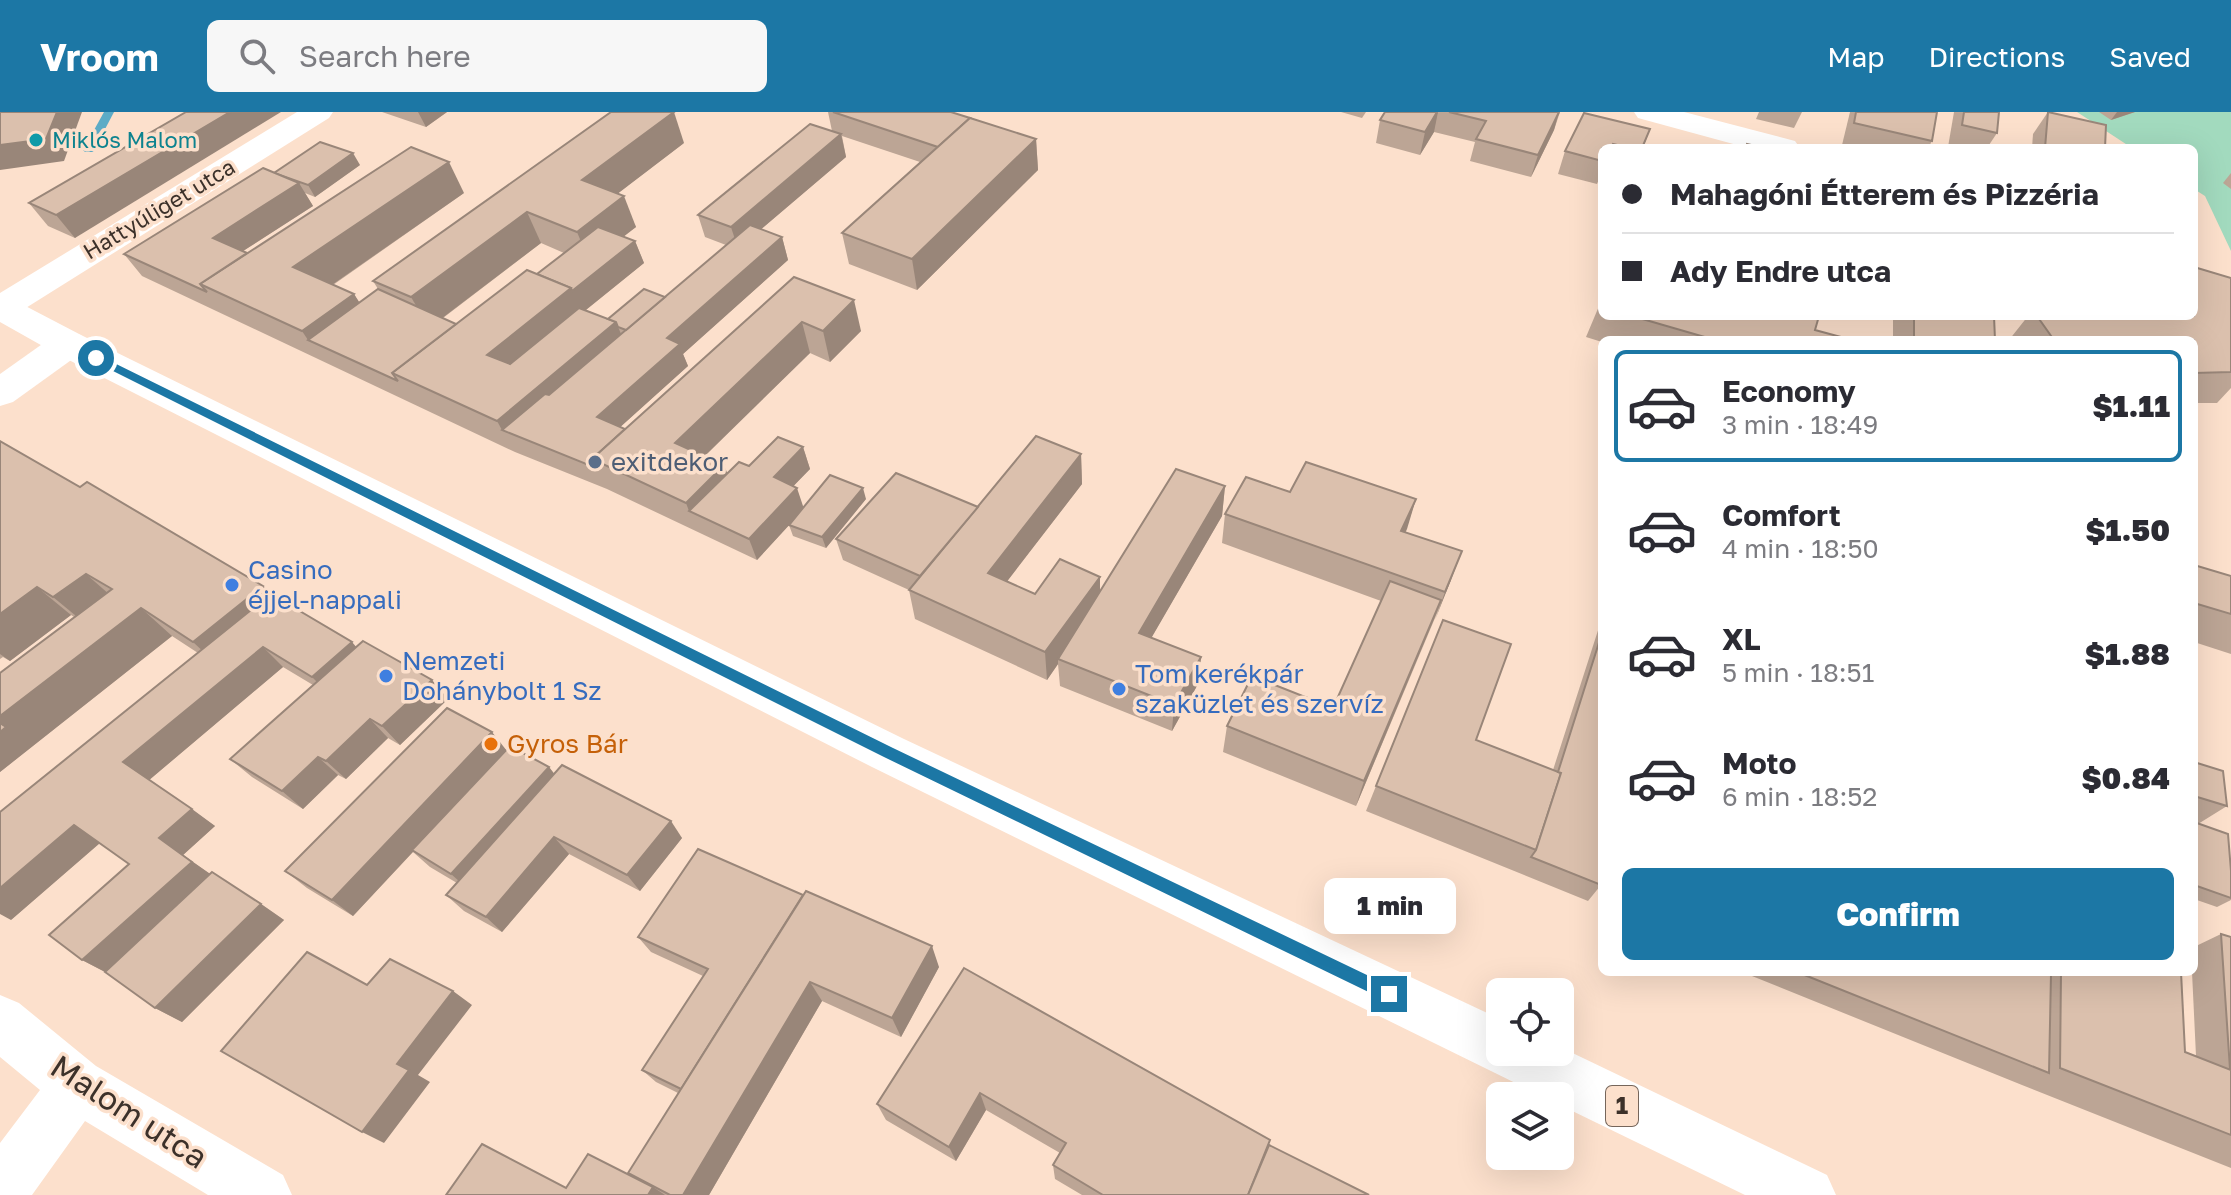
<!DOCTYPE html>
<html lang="en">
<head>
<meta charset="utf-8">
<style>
  :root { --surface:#fff; --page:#f7f7f7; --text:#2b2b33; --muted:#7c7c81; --line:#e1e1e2; --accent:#1c77a5 }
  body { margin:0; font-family:"Golos Text",sans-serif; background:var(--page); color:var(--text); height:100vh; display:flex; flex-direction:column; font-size:30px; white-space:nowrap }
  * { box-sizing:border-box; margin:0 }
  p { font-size:26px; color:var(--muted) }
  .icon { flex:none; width:44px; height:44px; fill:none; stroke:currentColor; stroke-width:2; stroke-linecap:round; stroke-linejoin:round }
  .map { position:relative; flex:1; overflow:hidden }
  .drawer { position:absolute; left:1598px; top:224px; width:600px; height:640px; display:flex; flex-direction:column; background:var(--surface); border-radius:12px; box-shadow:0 8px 32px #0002 }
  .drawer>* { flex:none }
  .top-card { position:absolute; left:1598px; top:32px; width:600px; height:176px; border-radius:12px; box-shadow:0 8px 32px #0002; display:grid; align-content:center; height:176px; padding:0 24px; background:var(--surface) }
  .tools { position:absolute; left:1486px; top:866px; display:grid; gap:16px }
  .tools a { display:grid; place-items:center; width:88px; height:88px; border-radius:12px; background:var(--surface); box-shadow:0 8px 32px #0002; font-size:40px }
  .end { position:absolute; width:36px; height:36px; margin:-18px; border:10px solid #1c77a5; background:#fff; box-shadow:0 0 0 4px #fff }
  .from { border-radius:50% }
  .bubble { position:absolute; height:56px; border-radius:12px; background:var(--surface); box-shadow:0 8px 32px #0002; font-size:26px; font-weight:800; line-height:56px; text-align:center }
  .top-card b { display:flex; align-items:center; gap:28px; height:76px; font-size:30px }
  .top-card b+b { border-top:2px solid var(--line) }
  .top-card i { width:20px; height:20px; background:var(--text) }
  ul { padding:14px 0 0; list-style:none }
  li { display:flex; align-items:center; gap:24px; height:112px; margin:0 16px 12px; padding:0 8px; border:4px solid transparent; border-radius:12px }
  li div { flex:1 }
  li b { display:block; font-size:30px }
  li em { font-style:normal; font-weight:800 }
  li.current { border-color:var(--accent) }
  li>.icon { width:72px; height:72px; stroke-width:1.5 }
  .primary-button { display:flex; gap:16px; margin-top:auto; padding:16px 24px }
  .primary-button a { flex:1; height:92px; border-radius:12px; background:var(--accent); color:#fff; font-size:32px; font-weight:800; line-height:92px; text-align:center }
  header { display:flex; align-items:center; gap:48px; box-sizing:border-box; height:112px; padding:0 40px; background:var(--accent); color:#fff }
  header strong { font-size:38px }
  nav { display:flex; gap:44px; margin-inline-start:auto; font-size:28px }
  .search { width:560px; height:72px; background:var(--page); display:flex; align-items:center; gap:20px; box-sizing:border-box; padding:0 28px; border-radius:12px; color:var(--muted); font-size:30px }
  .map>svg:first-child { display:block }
  .green { fill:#a2dabe }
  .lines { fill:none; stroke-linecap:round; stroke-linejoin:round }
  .stream { fill:#5cabc6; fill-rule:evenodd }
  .minor { fill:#fff; fill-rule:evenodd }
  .primary { fill:#fff; fill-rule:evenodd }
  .wall { fill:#bca595; fill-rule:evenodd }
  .shaded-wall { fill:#998679 }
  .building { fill:#dbc0ad; stroke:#998679; stroke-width:2 }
  .route { fill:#1c77a5 }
  .culture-dot { fill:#0f9aa8; stroke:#fce0cc; stroke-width:3 }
  .service-dot { fill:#5c6f8a; stroke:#fce0cc; stroke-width:3 }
  .shop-dot { fill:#3f7fe0; stroke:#fce0cc; stroke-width:3 }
  .food-dot { fill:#e8710a; stroke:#fce0cc; stroke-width:3 }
  .labels { text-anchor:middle; stroke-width:7; stroke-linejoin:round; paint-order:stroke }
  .far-culture-label { font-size:22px; fill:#0d838f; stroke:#fce0cc; text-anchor:start }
  .far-street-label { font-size:22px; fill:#3c312a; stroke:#fce0cc }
  .shield { fill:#fce0cc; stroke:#76665b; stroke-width:2 }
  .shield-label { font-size:24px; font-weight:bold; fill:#3c312a }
  .service-label { font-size:26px; fill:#4e5e75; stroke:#fce0cc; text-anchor:start }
  .shop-label { font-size:26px; fill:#366cbe; stroke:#fce0cc; text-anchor:start }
  .food-label { font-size:26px; fill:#c56008; stroke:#fce0cc; text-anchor:start }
  .near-street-label { font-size:32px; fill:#3c312a; stroke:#fce0cc }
</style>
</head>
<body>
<header>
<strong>Vroom</strong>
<div class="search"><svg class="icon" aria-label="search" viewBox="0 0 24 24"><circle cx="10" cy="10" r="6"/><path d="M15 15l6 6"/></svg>Search here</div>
<nav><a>Map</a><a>Directions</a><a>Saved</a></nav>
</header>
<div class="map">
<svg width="2231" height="1083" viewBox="0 0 2231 1083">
  <rect width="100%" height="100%" fill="#fce0cc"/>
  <!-- green -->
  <polygon class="green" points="2077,0 2231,0 2231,139 2205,84 2194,77 2194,36 2132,36"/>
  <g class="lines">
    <!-- stream -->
    <polygon class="stream" points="104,0 114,0 93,40 85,40 83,38"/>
    <!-- minor -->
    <g class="minor">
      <polygon points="297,0 333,0 329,6 13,204 0,207 0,181"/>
      <polygon points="1634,0 1684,0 1795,29 1800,36 1748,36 1638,6"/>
      <polygon points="68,220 81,223 86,232 81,241 13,290 0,294 0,262 55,223"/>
      <polygon points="0,883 19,891 96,954 283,1063 292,1083 208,1083 85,1009 32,1083 0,1083 0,1031 40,978 0,945"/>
    </g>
    <!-- primary -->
    <polygon class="primary" points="0,183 12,187 81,223 904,627 1500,907 1500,940 1560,940 1560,935 1827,1063 1836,1083 1745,1083 1560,993 1560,984 1542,984 1491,959 872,655 55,241 0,210"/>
  </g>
  <!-- wall -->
  <g class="wall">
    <polygon points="186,0 75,126 48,114 29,91"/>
    <polygon points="382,0 447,0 426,15"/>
    <path d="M 828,0 L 951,0 L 1036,27 L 1038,58 L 917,178 L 849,152 L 842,121 L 920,50 L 842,24 L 846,45 L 761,117 L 782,125 L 788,148 L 683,242 L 688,254 L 620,315 L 625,317 L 794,165 L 861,219 L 830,250 L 810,241 L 705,344 L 727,361 L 803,335 L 810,357 L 793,374 L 803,396 L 866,387 L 826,436 L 793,424 L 789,413 L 757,448 L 607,377 L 515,340 L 142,164 L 124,142 L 274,61 L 360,53 L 315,85 L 305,81 L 313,94 L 243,139 L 247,141 L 464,81 L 333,173 L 354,182 L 359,191 L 378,177 L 373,169 L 684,31 L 618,81 L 636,115 L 623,124 L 635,129 L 644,151 L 586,198 L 608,207 L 665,185 L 726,133 L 705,125 L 698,103 L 832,19 ZM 541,131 L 564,141 L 537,162 L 456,212 L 443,206 Z"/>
    <polygon points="1341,0 1366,0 1362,6"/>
    <polygon points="1385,0 1560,0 1554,18 1531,65 1470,49 1475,30 1434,20 1420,43 1376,31 1380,8"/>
    <polygon points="1759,0 1802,0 1794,16 1756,7"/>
    <polygon points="1850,0 1937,0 1932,29 1928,36 1854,36 1842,33"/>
    <polygon points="1954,0 1999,0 1997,21 1987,36 1948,35"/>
    <polygon points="2048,0 2105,36 2032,36 2033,22"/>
    <polygon points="2099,0 2135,0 2111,8"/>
    <polygon points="1650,17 1643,36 1602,36 1602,60 1597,72 1558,62 1565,39"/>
    <polygon points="2231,61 2231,77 2223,71"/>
    <polygon points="2231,166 2231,276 2217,291 2194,291 2194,228 2009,228 2028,204 2194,204"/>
    <polygon points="1602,187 1602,204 1819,204 1815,218 1852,228 1602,228 1602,230 1586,225"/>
    <polygon points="1893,204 1994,204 1995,228 1893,228"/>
    <polygon points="0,329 80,375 263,474 271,482 356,535 448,587 400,633 388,626 346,667 338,663 303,697 252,665 230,647 313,573 283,555 149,668 215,714 183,743 210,762 261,792 284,808 182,910 155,896 105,860 82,848 129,752 100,731 11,808 198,541 172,524 0,660 0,561 74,505 71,503 10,549 3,545 0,547"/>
    <polygon points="1081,342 1082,372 1007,469 1035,482 1100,465 1100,479 1225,374 1222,404 1151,526 1201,545 1198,572 1172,619 1060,574 1058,552 1047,568 915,507 909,478 843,448 836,427 978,395"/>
    <polygon points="1290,380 1416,387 1405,420 1451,468 1356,694 1223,640 1227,614 1333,596 1381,489 1222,431 1225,402"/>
    <polygon points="2194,453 2231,464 2231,542 2194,530"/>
    <polygon points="1602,506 1602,768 1601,773 1588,789 1366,699 1376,674 1476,628 1553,658"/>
    <polygon points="507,638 549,655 554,662 682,726 640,779 569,742 502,820 464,799 446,783 457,771 430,755 413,740 353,804 307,776 285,759"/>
    <polygon points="2194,650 2227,694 2198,712 2231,759 2231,788 2217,795 2194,787"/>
    <polygon points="2221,822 2231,825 2231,1056 2022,973 1742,860 2181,860 2185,940 2196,944 2192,860 2194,860 2194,835"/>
    <polygon points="638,825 939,855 901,925 822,889 709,1083 446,1083 566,1076 636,1066 678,981 656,970 642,958 703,864 651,840"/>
    <polygon points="964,856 1269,1033 1369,1083 1082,1083 1055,1067 1053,1053 1060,1041 986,998 956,1049 886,1008 877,992"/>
  </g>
  <!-- shaded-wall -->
  <g class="shaded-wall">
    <polygon points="57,0 82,0 64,49 0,58 0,33"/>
    <polygon points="230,0 281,0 75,126 56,103"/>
    <polygon points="418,0 447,0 426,15"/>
    <polygon points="674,0 684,31 595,99 582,68"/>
    <polygon points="1437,0 1438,0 1434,20 1420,43 1425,20"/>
    <polygon points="1559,0 1554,18 1531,65 1538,43"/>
    <polygon points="2117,0 2135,0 2111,8"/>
    <polygon points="841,22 846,45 738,137 731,115"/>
    <polygon points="1036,27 1038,58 917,178 912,147"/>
    <polygon points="353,41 360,53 315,85 308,73"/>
    <polygon points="449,50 464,81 313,186 293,155"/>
    <polygon points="299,71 313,94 229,148 213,126"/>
    <polygon points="624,84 636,115 590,151 577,120"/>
    <polygon points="527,100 541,131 429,216 411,185"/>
    <polygon points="782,125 788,148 683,242 688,254 607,327 597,305 667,226"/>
    <polygon points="635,129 644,151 582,201 504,274 487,243 571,176"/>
    <polygon points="354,182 374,213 308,228 302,219"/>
    <polygon points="854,188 861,219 830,250 823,219"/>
    <polygon points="616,210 629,241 502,318 497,309"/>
    <polygon points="802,210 810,241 687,361 675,331"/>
    <polygon points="803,335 810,357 781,387 774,365"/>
    <polygon points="1081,342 1082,372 992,489 988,461"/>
    <polygon points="724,353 736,383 689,399 686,391"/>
    <polygon points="1225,374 1222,404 1138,549 1139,521"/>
    <polygon points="797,376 804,397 757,448 749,427"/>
    <polygon points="863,376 866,387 826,436 822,425"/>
    <polygon points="1416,387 1407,417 1393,448 1401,419"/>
    <polygon points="1462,439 1451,468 1435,508 1445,480"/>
    <polygon points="86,462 118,490 87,513 53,485"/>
    <polygon points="1100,465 1100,493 1058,547 1058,552 1047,568 1045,540"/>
    <polygon points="263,474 290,503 223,558 193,530"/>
    <polygon points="37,475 71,503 10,549 0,542 0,502"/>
    <polygon points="1441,488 1430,516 1356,694 1364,669"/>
    <polygon points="141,496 172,524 0,660 0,604"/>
    <polygon points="352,530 369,550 331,584 312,565"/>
    <polygon points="263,535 283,555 148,669 123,650"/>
    <polygon points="1201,545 1198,572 1172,619 1174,593"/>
    <polygon points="432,568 448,587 400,633 382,614"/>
    <polygon points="370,607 388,626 346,667 326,649"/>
    <polygon points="492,620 507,639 353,804 332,788"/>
    <polygon points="318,645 338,663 303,697 282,679"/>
    <polygon points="549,655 563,673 469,778 451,762"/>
    <polygon points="192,697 215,714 183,743 216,766 111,863 82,848 159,726"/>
    <polygon points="671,709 682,726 640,779 627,763"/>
    <polygon points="74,713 101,730 11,808 0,802 0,776"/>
    <polygon points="554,725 569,742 502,820 486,805"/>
    <polygon points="261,792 284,808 182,910 155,896"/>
    <polygon points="932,834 939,855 901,925 892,906"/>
    <polygon points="810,870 822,889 709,1083 683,1083"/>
    <polygon points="453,879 472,893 418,963 430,970 384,1031 362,1020 397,952"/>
    <polygon points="980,981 986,998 956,1049 949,1035"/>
    <polygon points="653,1075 665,1083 648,1083"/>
  </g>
  <!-- building -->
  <g class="building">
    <polygon points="0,0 57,0 46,27 0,33"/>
    <polygon points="186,0 230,0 56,103 29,91"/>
    <polygon points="611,0 674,0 582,68 624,84 577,120 527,100 411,185 373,169"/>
    <polygon points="833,0 951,0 970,6 938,35"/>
    <polygon points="1385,0 1437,0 1425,20 1380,8"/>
    <polygon points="1449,0 1559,0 1538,43 1476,27 1486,9"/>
    <polygon points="1856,0 1937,0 1932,29 1854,11"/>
    <polygon points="1964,0 1999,0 1997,21 1962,13"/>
    <polygon points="2048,0 2106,13 2105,36 2045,36"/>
    <polygon points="1584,1 1650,17 1642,36 1629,36 1613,32 1611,36 1602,36 1602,49 1565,39"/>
    <polygon points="970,6 1036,27 912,147 842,121"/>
    <polygon points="810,12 841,22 731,115 698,103"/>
    <polygon points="320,30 353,41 308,73 274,61"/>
    <polygon points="1747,32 1764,36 1746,36"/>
    <polygon points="411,35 449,50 293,155 354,182 302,219 200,172"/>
    <polygon points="263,56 299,71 213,126 247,141 200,172 207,180 124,142"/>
    <polygon points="750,113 782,125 667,226 680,232 597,305 625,317 592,347 596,356 502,318 545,282 549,283"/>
    <polygon points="598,115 635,129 572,179 571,176 537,162"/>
    <polygon points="2194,155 2231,166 2231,260 2194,261 2194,228 2054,228 2037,204 2194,204"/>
    <polygon points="527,158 571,176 487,243 510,252 579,196 616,210 497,309 392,261"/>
    <polygon points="794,165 854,188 823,219 802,210 675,331 724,353 686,391 592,347"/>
    <polygon points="378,177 456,212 392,261 398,269 308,228"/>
    <polygon points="644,177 665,185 626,218 618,215 616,210 608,207"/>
    <polygon points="1632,204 1819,204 1815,218 1852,228 1715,228"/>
    <polygon points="1914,204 1994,204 1995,228 1914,228"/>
    <polygon points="1036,324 1081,342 988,461 1035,482 1060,447 1100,465 1045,540 909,478"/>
    <polygon points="778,325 803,335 774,365 797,376 749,427 689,399 739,350 749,354"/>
    <polygon points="0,329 80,375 87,370 263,474 193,530 141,496 0,604 0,561 112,477 86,462 53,485 37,475 0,502"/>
    <polygon points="1306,350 1416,387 1401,419 1462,439 1445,480 1225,402 1246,365 1290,380"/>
    <polygon points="1176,357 1225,374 1139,521 1201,545 1174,593 1058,547"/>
    <polygon points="896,361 978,395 920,464 836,427"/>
    <polygon points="830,363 863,376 822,425 789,413"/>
    <polygon points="2194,453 2231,464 2231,502 2194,491"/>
    <polygon points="1390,469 1441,488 1364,669 1227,614 1252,564 1333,596"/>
    <polygon points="271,482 352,530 312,565 263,535 123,650 192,697 159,726 192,750 82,848 49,823 129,752 74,713 0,776 0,700"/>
    <polygon points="1443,508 1511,532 1476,628 1561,661 1536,738 1376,674"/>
    <polygon points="1602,521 1602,768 1601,773 1531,745 1536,738 1561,661 1558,660"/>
    <polygon points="363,529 432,568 382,614 370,607 326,649 318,645 282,679 230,647"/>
    <polygon points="447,596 492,620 332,788 285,759"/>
    <polygon points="0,611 6,615 0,620"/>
    <polygon points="510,634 549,655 451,762 412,738"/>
    <polygon points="2194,650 2223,659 2227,694 2194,684"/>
    <polygon points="562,653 671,709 627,763 554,725 486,805 446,783"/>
    <polygon points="2194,710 2228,722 2231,759 2231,786 2194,773"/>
    <polygon points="698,737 803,783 681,977 642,958 708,857 638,825"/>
    <polygon points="212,760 261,792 155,896 105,860"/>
    <polygon points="806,779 932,834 892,906 810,870 683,1083 670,1083 628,1061"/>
    <polygon points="2221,822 2231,825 2231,958 2230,957"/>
    <polygon points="307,840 367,873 390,847 453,879 397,952 409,958 362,1020 221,939"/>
    <polygon points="964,856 1270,1028 1248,1083 1103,1083 1053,1053 1066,1031 980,981 949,1035 877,992"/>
    <polygon points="1797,860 2045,860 2051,862 2049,961"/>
    <polygon points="2061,860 2181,860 2185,940 2231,958 2231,1023 2060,956"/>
    <polygon points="482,1032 566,1076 588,1042 653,1075 648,1083 446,1083"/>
    <polygon points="1269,1033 1369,1083 1248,1083"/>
  </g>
  <!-- route -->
  <polygon class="route" points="93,244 100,244 893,636 1394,876 1394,887 1383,887 884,645 93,249"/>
  <!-- markers -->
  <circle class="culture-dot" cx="36" cy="28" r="8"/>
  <circle class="service-dot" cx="595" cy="350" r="8"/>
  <g class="shop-dot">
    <circle cx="232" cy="473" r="8"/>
    <circle cx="386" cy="564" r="8"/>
    <circle cx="1119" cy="577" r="8"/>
  </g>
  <circle class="food-dot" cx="491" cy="632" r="8"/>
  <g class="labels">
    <!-- far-culture labels -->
    <g class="far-culture-label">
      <text x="52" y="36">Miklós Malom</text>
    </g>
    <!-- far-street labels -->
    <g class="far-street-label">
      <text transform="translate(159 97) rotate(-31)" y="8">Hattyúliget utca</text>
    </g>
    <!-- shield labels -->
    <rect class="shield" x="1606" y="974" width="32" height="40" rx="6"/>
    <g class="shield-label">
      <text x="1622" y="1002">1</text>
    </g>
    <!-- service labels -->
    <g class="service-label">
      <text x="611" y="359">exitdekor</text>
    </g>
    <!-- shop labels -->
    <g class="shop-label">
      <text x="248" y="467">Casino<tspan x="248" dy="30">éjjel-nappali</tspan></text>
      <text x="402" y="558">Nemzeti<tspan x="402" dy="30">Dohánybolt 1 Sz</tspan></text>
      <text x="1135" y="571">Tom kerékpár<tspan x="1135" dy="30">szaküzlet és szervíz</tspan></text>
    </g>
    <!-- food labels -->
    <g class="food-label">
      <text x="507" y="641">Gyros Bár</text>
    </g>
    <!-- near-street labels -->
    <g class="near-street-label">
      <text transform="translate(129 1000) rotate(33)" y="11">Malom utca</text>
    </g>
  </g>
</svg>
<div class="tools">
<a><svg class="icon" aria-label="locate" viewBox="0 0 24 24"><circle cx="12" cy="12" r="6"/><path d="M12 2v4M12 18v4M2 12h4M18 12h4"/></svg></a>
<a><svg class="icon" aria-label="layers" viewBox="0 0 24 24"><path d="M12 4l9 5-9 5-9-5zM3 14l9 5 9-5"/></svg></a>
</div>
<i class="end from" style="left:96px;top:246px"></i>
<i class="end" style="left:1389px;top:882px"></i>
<div class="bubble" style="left:1324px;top:766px;width:132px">1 min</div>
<div class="top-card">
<b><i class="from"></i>Mahagóni Étterem és Pizzéria</b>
<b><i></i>Ady Endre utca</b>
</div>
<section class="drawer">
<ul>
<li class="current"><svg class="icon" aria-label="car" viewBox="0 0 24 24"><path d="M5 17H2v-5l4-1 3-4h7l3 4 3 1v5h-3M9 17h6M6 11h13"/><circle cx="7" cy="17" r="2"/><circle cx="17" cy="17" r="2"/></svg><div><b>Economy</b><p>3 min · 18:49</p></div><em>$1.11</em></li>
<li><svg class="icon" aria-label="car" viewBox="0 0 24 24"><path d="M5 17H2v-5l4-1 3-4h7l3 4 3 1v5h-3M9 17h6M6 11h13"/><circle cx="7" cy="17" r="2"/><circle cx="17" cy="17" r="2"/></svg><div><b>Comfort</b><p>4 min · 18:50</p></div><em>$1.50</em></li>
<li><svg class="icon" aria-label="car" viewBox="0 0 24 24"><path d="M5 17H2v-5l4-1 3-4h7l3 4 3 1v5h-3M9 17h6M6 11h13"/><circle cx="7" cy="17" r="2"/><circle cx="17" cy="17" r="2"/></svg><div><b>XL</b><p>5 min · 18:51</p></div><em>$1.88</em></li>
<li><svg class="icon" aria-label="car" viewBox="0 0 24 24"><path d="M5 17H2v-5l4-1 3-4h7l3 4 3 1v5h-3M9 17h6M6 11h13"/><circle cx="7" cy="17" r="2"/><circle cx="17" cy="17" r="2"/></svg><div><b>Moto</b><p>6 min · 18:52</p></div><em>$0.84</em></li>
</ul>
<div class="primary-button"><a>Confirm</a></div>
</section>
</div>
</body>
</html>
